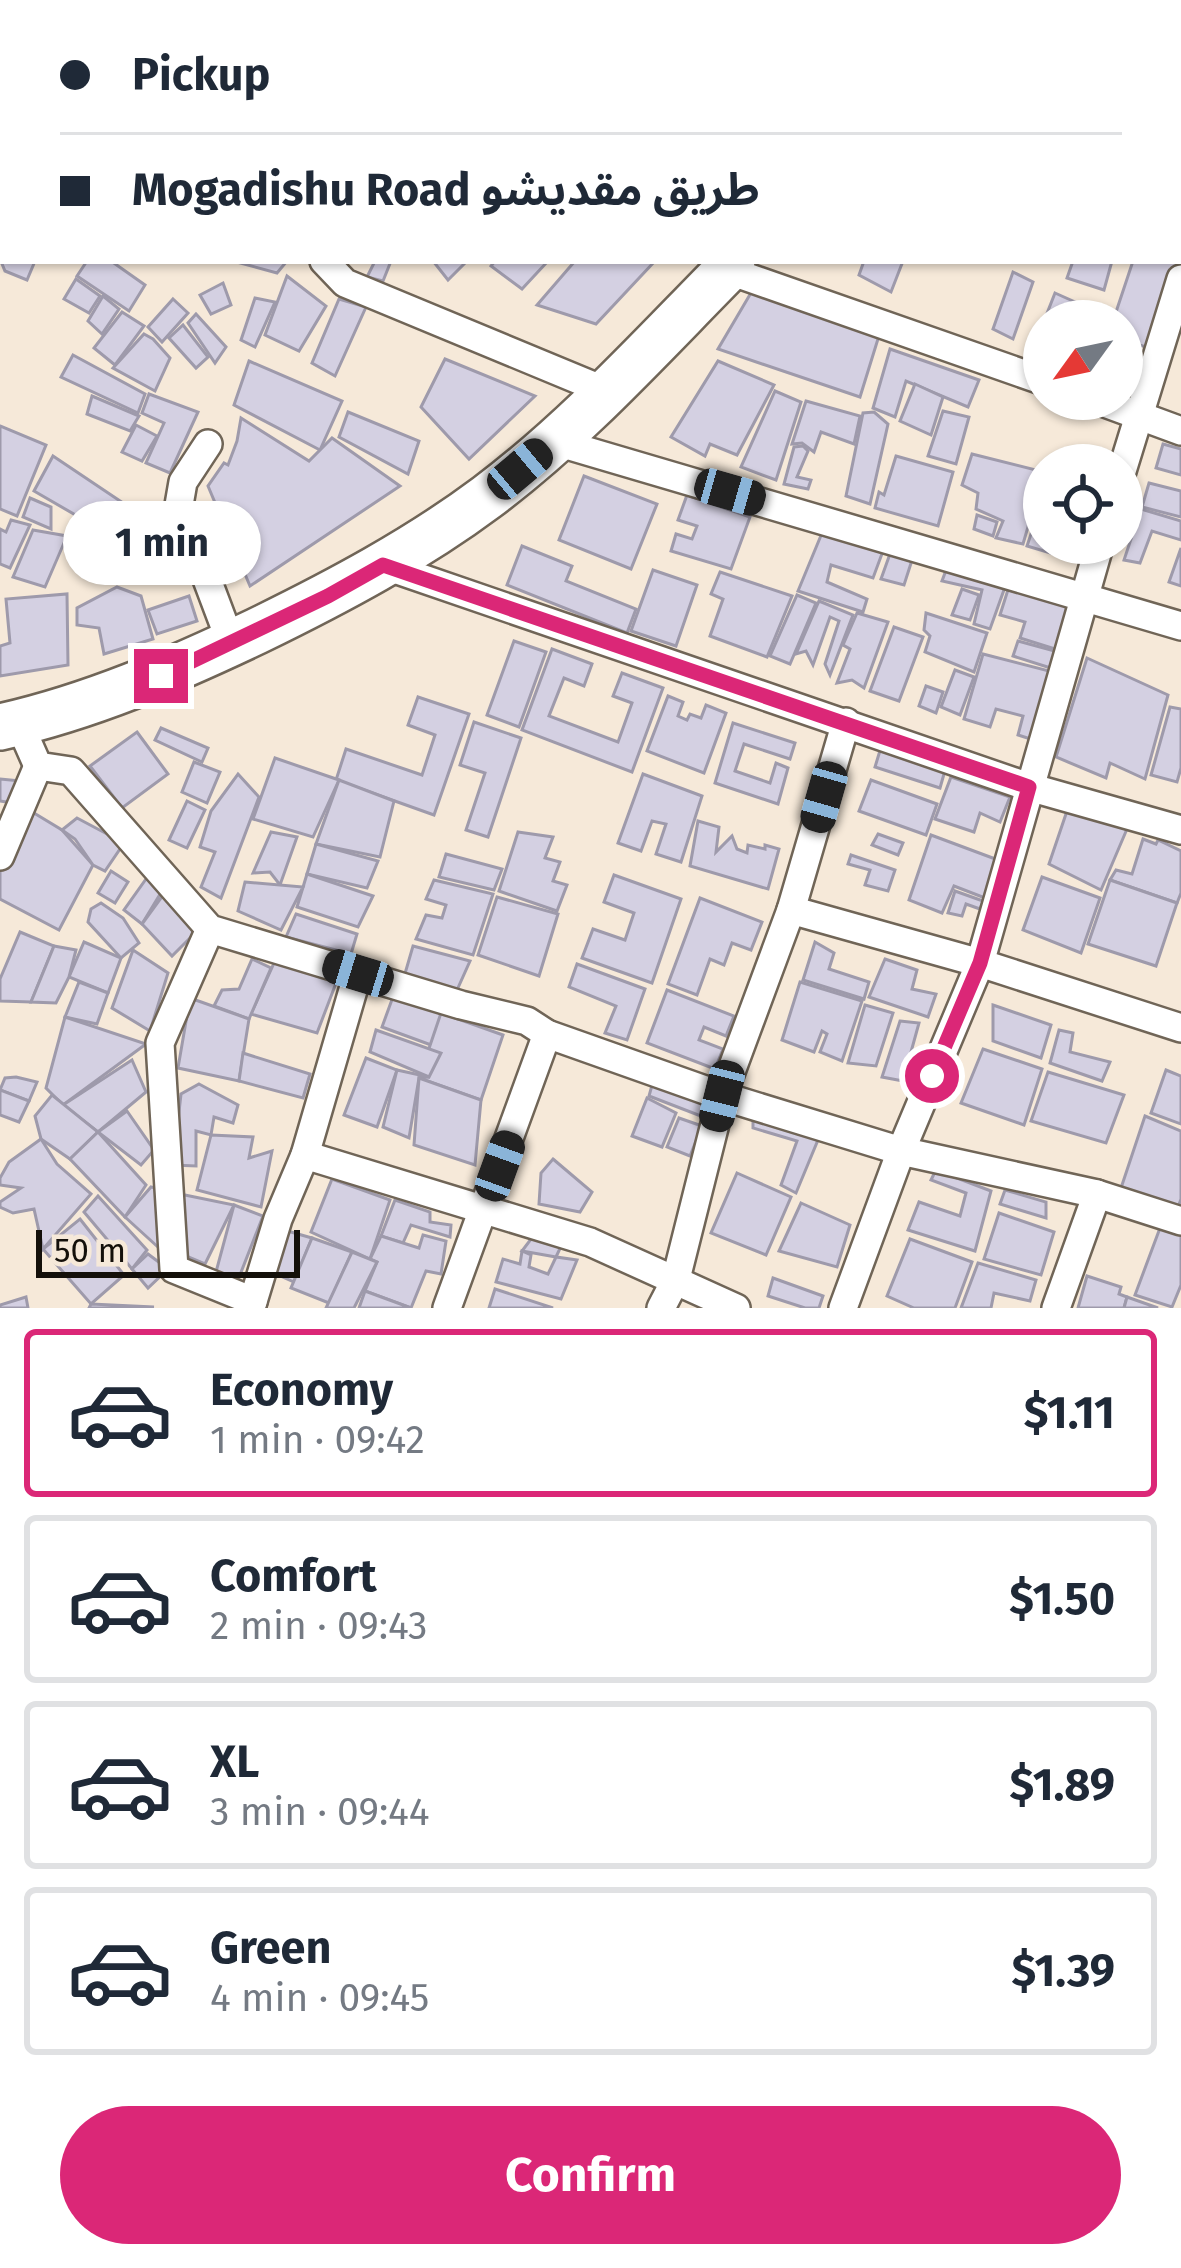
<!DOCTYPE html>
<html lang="en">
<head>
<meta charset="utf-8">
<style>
  :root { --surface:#fff; --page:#f2f2f3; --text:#1f2937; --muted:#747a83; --line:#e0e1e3; --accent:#db2777 }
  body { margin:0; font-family:"Fira Sans","Noto Sans Arabic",sans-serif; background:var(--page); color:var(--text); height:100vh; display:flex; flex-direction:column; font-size:45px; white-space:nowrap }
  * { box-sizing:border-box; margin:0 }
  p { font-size:39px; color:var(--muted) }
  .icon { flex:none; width:66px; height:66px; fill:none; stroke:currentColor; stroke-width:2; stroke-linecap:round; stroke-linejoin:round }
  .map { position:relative; height:1308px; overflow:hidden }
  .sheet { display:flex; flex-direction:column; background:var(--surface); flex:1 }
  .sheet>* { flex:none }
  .guide { position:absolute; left:0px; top:0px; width:1182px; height:264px; box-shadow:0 3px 9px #0004; display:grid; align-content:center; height:264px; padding:0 60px; background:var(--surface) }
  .needle { width:78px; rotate:237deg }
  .fabs { position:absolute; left:1023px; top:300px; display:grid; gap:24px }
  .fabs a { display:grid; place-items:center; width:120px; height:120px; border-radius:50%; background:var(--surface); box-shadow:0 3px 9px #0004; font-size:60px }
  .scale { position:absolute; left:36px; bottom:30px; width:264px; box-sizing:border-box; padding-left:12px; border:6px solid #14100a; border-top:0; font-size:33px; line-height:42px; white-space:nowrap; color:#14100a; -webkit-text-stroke:9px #f6e9d9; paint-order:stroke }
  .end { position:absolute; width:54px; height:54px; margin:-27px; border:15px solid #db2777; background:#fff; box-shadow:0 0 0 6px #fff }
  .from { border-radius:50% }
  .bubble { position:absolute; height:84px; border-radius:42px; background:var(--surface); box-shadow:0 3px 9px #0004; font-size:39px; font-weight:700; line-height:84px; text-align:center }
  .car { position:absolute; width:36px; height:72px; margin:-36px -18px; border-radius:15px; box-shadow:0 0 9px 3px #0007; background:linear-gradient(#222 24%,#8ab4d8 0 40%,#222 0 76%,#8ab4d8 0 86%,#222 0) }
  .guide b { display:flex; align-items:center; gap:42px; height:114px; font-size:45px }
  .guide b+b { border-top:3px solid var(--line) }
  .guide i { width:30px; height:30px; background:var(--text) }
  ul { padding:21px 0 0; list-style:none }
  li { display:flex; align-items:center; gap:36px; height:168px; margin:0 24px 18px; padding:0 36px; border:6px solid var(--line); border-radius:12px }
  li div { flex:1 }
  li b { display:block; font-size:45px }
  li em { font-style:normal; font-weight:700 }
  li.active { border-color:var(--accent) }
  li>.icon { width:108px; height:108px; stroke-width:1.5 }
  .primary-button { display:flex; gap:24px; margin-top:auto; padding:24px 60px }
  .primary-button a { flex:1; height:138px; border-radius:72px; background:var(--accent); color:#fff; font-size:48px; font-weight:700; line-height:138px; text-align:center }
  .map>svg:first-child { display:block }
  .building { fill:#d4d0e2; stroke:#9e9aab; stroke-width:3 }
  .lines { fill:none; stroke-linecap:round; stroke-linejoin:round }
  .minor-casing { stroke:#706557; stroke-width:32 }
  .tertiary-casing { stroke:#706557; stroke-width:40 }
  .trunk-casing { stroke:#706557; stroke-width:50 }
  .minor { stroke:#fff; stroke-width:27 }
  .tertiary { stroke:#fff; stroke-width:36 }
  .trunk { stroke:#fff; stroke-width:45 }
  .route { stroke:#db2777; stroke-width:15 }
</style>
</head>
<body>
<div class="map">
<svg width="1181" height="1308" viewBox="0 0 1181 1308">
  <rect width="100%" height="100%" fill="#f6e9d9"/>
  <!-- building -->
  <g class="building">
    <polygon points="43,0 108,0 112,3 42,3"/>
    <polygon points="617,0 671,0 678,2 617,3"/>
    <polygon points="681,0 752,0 751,3 687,3"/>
    <polygon points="757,0 830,0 829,3 756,3"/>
    <polygon points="0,59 3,60 3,110 0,110"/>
    <polygon points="3,233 3,261 35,261 27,280 5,271 0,259 0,234"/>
    <polygon points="87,261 111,261 145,285 129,311 77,276"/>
    <polygon points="233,261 287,261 277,273"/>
    <polygon points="375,261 391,261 383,281 367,277"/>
    <polygon points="433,261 467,261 448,280"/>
    <polygon points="495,261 548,261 522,289 491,266"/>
    <polygon points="575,261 655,261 596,324 537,305"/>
    <polygon points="864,261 903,261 891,292 859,275"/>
    <polygon points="1073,261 1112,261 1104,290 1067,278"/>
    <polygon points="1133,261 1172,261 1181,264 1153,349 1122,340 1122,321 1113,321"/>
    <polygon points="1013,272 1033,282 1013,339 993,329"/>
    <polygon points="287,276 326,306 299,351 265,335"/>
    <polygon points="76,279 100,296 89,313 64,299"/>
    <polygon points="223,283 231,305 211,314 200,295"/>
    <polygon points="755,286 882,326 860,397 718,349"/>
    <polygon points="1055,293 1075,302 1067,321 1044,321"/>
    <polygon points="103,296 119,309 102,334 88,321"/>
    <polygon points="255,298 275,302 255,347 241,340"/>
    <polygon points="173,299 188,313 162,342 148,327"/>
    <polygon points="339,299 366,307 335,376 312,363"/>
    <polygon points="1078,304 1098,311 1095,321 1074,321"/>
    <polygon points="122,312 144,326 115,365 94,348"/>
    <polygon points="196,314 226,347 215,363 188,323"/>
    <polygon points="183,325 208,357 196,368 169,338"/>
    <polygon points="144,334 153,339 170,358 155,391 113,368"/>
    <polygon points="1122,347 1151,356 1138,391 1122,385"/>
    <polygon points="890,349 979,380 968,407 906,381 895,417 873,408"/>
    <polygon points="73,355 145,394 138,413 61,377"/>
    <polygon points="445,359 535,396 469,459 421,407"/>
    <polygon points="249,361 342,401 320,450 234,405"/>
    <polygon points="718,361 774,385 737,455 710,444 705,456 671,437"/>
    <polygon points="915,384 943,397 931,435 900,421"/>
    <polygon points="775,391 801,402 776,480 741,467"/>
    <polygon points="149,394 198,412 170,473 146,463 164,423 142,413"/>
    <polygon points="92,396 139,416 130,431 87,414"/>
    <polygon points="806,401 860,416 854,444 821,432 814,452 802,443 792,444"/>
    <polygon points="943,411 969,417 956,464 928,456"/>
    <polygon points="348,412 419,441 408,474 339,437"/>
    <polygon points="874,412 888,424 870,504 846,496 863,413"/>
    <polygon points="241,418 309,461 332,438 400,486 250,586 208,486 224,463 228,465 237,441"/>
    <polygon points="136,425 157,436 142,461 122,452"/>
    <polygon points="0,426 46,445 17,516 0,509"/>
    <polygon points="1163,444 1181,449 1181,475 1156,468"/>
    <polygon points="803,446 808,451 797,477 811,480 808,489 784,484 794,447"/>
    <polygon points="972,454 1044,472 1023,544 996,538 1003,521 976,509 978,493 962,485"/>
    <polygon points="53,456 138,513 117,539 34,491"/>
    <polygon points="896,456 953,472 938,526 875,508 879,492 884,495"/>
    <polygon points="584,476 657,504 631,569 559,540"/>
    <polygon points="1149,483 1181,491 1181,517 1142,507"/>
    <polygon points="687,495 750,517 731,569 671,551 676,534 692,539 697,526 678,520"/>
    <polygon points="30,498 51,507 51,529 23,517"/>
    <polygon points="1141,509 1181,521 1181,540 1152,531 1140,563 1124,560"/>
    <polygon points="1039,510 1044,511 1044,543 1093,543 1087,564 1027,546"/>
    <polygon points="977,515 997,522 993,536 974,529"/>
    <polygon points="11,520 30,525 10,568 0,564 0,529 6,532"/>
    <polygon points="33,530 67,536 45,587 13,577"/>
    <polygon points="822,533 883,551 873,578 831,565 827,582 867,599 863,612 798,591"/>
    <polygon points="93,542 125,544 117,581 86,568"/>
    <polygon points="522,546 572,566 566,581 636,609 627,633 507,585"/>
    <polygon points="1181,548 1181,586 1169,582"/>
    <polygon points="891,551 913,557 904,585 881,579"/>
    <polygon points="948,565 1005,587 990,629 974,624 982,590 942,581"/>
    <polygon points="653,570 697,585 676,646 631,631"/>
    <polygon points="720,572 792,596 767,657 710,636 723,599 711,594"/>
    <polygon points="1012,577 1079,597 1055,649 1020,638 1025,622 1000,615"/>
    <polygon points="117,587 141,596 153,639 104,654 99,628 77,625 77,608"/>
    <polygon points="962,589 979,595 970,620 952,615"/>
    <polygon points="67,594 68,665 0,676 0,646 10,643 6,599"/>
    <polygon points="797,595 816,603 790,664 770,656"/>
    <polygon points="189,596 197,621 157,634 148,610"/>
    <polygon points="819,601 853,615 830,675 825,664 839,621 830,617 813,665 806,651 796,654"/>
    <polygon points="857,613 888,622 864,688 852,680 837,683 850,649 843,645"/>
    <polygon points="926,613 987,633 974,672 925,652 930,636 924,630"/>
    <polygon points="894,627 923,637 899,701 870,691"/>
    <polygon points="514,641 546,652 519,727 487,715"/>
    <polygon points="1018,641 1062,653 1057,670 1013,656"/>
    <polygon points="552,649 592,664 584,686 564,678 549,716 618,742 632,703 613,696 622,673 663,688 632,772 522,730"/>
    <polygon points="983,654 1057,673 1040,742 1018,735 1023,716 996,709 990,727 964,719"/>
    <polygon points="1087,658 1168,695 1145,779 1110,763 1106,778 1056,757"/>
    <polygon points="955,670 974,677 960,715 941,707"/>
    <polygon points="926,686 943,692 936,713 919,706"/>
    <polygon points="668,696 683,702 678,716 687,720 690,714 701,718 706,705 726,713 704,773 647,751"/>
    <polygon points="418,697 469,714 434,815 336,780 346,749 422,775 435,735 408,725"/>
    <polygon points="1170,707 1181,709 1181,768 1177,782 1151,775"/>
    <polygon points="474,722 521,738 488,837 466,830 485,773 460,765"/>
    <polygon points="733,723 795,743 790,759 744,744 735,771 770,783 776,763 788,768 778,804 715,783"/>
    <polygon points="161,728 208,748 202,762 155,740"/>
    <polygon points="137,732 168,774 122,808 90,766"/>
    <polygon points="882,744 946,767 940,788 875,767"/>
    <polygon points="275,758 339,780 313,837 253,819"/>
    <polygon points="194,762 220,772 207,803 182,792"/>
    <polygon points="238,774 259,797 221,898 201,887 215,852 200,847 211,811"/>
    <polygon points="643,774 702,796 681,862 656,854 666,824 652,821 641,851 618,843"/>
    <polygon points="951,777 1010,797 1000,822 980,813 974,832 935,819"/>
    <polygon points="0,779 21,781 13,803 0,801"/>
    <polygon points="339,780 394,801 380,857 316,844"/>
    <polygon points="871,780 937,804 926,835 859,811"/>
    <polygon points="187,801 205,810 187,848 169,840"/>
    <polygon points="1068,808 1127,829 1101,890 1049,864"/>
    <polygon points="34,813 62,830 93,865 59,930 0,899 0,866 22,824"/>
    <polygon points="77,818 124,843 105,871 93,865 75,839 62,830"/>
    <polygon points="698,821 719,827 716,852 732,836 737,849 747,853 748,845 765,849 765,845 779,849 768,889 690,866"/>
    <polygon points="271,832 297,837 280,885 270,872 253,873"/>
    <polygon points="518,832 553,837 545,858 560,862 553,881 567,885 557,911 499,891"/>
    <polygon points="878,834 903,843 898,855 872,845"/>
    <polygon points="931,835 998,860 985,898 954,886 942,913 909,900"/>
    <polygon points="1143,839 1156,844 1158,840 1181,851 1181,893 1177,903 1110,880 1116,870 1132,874"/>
    <polygon points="316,844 378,861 367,888 307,874"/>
    <polygon points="446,854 502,869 494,890 439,877"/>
    <polygon points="851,855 895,870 888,891 865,885 870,870 848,864"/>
    <polygon points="111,871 128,882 115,903 98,893"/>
    <polygon points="151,872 165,886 142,924 124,910"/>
    <polygon points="307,874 373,896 358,927 297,907"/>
    <polygon points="614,875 681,899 652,983 582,958 593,929 625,940 634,913 604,902"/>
    <polygon points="1042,877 1100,898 1081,953 1023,930"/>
    <polygon points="434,880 493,894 473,955 416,939 426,915 442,918 446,905 426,899"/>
    <polygon points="1110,880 1177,903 1156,966 1088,944"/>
    <polygon points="245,882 303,887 281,930 238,911"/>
    <polygon points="166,891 199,929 172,956 142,924"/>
    <polygon points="955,891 983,901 980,909 966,904 962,916 948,913"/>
    <polygon points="497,897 558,914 539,976 478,955"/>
    <polygon points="700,898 762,922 751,950 732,943 724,965 710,959 697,995 668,984"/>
    <polygon points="101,903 123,918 139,943 121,958 88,922 91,909"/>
    <polygon points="296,914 357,934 351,954 286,937"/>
    <polygon points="20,932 54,946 31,1002 0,1001 0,979"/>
    <polygon points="84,942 121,958 108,993 69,977"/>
    <polygon points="815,942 834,953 829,969 869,982 864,999 803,980"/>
    <polygon points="54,946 76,950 69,977 56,1003 31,1002"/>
    <polygon points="413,946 470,961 457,990 404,977"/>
    <polygon points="133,950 168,973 150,1031 112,1008"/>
    <polygon points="279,952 341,970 317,1033 251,1014"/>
    <polygon points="252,959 271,968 249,1019 214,1006 222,990 239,989"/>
    <polygon points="885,959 917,970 912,989 936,994 928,1017 869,997"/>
    <polygon points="577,964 645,989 627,1040 605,1033 616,1006 569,987"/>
    <polygon points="79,982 108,993 97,1024 65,1017"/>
    <polygon points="800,982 862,1001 842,1061 820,1052 827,1034 822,1031 814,1052 782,1040"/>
    <polygon points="667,990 734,1016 726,1036 704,1027 699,1040 723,1049 715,1069 647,1043"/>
    <polygon points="394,994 454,1013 442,1049 382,1027"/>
    <polygon points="190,998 249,1019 239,1081 178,1068"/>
    <polygon points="865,1005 893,1013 876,1066 848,1063"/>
    <polygon points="993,1005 1051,1025 1041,1058 993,1041"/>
    <polygon points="441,1013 503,1035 481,1100 419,1078"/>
    <polygon points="65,1017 146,1044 63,1105 46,1088"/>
    <polygon points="900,1021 919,1023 903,1081 882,1077"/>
    <polygon points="376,1030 441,1053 429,1077 370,1052"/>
    <polygon points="1059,1030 1073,1033 1070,1052 1110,1062 1102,1081 1050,1063"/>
    <polygon points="983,1049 1042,1069 1024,1125 961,1103"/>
    <polygon points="243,1053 310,1074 303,1098 239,1081"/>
    <polygon points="366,1058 397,1070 377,1127 344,1115"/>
    <polygon points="132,1060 146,1092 98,1132 63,1105"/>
    <polygon points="397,1070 429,1077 419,1078 409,1138 383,1127"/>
    <polygon points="1166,1070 1181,1076 1181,1124 1151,1113"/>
    <polygon points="1048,1072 1124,1095 1106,1143 1031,1121"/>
    <polygon points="16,1077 37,1082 29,1101 0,1090 5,1078"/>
    <polygon points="419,1078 481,1100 475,1165 414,1145"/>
    <polygon points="654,1078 713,1097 706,1118 649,1096"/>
    <polygon points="199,1084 238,1105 233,1123 214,1117 211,1135 196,1131 196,1166 173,1165 181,1094"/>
    <polygon points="0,1090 29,1101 19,1122 0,1115"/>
    <polygon points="52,1095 98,1132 70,1159 41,1139 35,1116"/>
    <polygon points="647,1098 676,1113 662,1147 632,1136"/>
    <polygon points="127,1111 154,1150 141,1165 98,1132"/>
    <polygon points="758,1112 820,1135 796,1193 781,1185 797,1141 753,1128 753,1120"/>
    <polygon points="1145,1116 1181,1131 1181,1199 1177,1210 1120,1191"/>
    <polygon points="679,1118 702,1126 690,1156 667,1147"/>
    <polygon points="98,1132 146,1185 125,1217 70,1159"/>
    <polygon points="211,1135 253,1137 249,1158 272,1151 261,1207 197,1190"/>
    <polygon points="41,1139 57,1164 91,1194 43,1249 34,1209 13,1213 0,1207 0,1202 21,1188 0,1185 0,1178 9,1162"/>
    <polygon points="553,1159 592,1192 580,1212 539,1204 541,1173"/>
    <polygon points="936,1170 991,1191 975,1251 908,1230 919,1202 960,1216 966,1193 931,1180"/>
    <polygon points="737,1173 791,1197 766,1255 711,1233"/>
    <polygon points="332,1179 390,1200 370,1259 311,1232"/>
    <polygon points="151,1187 160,1189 159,1248 125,1217"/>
    <polygon points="1005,1190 1046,1202 1046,1218 1000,1204"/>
    <polygon points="180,1194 234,1205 205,1264 174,1251"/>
    <polygon points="98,1196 147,1250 132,1269 84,1212"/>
    <polygon points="395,1200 430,1212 430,1222 451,1225 450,1237 411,1225 403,1243 381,1236"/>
    <polygon points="801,1203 850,1225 837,1267 779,1251"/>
    <polygon points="234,1205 263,1216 238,1280 216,1272"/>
    <polygon points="999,1213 1054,1232 1041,1275 984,1259"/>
    <polygon points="80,1219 124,1275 91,1304 43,1249"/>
    <polygon points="1160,1228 1181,1233 1181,1285 1172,1307 1135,1295"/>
    <polygon points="284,1230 312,1238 294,1282 267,1270"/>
    <polygon points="537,1231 563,1242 556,1257 522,1251"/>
    <polygon points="423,1235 446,1241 441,1274 426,1271 411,1308 365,1291 377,1262 370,1259 381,1236 419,1248"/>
    <polygon points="312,1238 352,1252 329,1303 291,1288"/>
    <polygon points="910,1239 972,1262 955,1308 914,1308 887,1296"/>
    <polygon points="522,1251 531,1255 529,1267 548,1274 556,1257 577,1260 561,1299 496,1282 503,1259 520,1264"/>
    <polygon points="352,1252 377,1262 354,1308 326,1308"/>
    <polygon points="148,1254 168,1269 148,1288 132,1269"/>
    <polygon points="978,1263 1036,1280 1030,1301 994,1293 991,1308 961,1308"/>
    <polygon points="1087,1276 1121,1287 1119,1294 1127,1297 1124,1308 1078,1308"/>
    <polygon points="773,1278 823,1296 819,1308 805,1308 768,1296"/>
    <polygon points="495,1289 553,1308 489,1308"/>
    <polygon points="365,1291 411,1308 359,1308"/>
    <polygon points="26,1297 28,1308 0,1308 0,1305"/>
    <polygon points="1127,1297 1158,1308 1124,1308"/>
    <polygon points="91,1304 154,1307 89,1308"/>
  </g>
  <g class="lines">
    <!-- minor casing -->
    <g class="minor-casing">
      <g id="minor">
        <polyline points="438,0 448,3"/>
        <polyline points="205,3 205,0"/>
        <polyline points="557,3 558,0"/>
        <polyline points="1179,244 1181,245"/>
        <polyline points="324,261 345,283 608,392"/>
        <polyline points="727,270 1044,381"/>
        <polyline points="1094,399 1181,431"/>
        <polyline points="553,441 1181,626"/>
        <polyline points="208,444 183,482 179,505 231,643"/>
        <polyline points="1122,471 1181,279"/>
        <polyline points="383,565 1029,787 1181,830"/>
        <polyline points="19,723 38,766 71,771 210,929 461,1005 527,1021 547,1034 722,1096 901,1151 1097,1194 1181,1221"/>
        <polyline points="0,856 38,766"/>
        <polyline points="791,910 980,963 1181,1028"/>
        <polyline points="210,929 160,1043 174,1269 253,1301"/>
        <polyline points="305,1155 590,1242 736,1308"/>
        <polyline points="251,1308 278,1219 305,1155 358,973"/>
        <polyline points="447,1308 547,1034"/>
        <polyline points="661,1308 676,1279 722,1096 791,910 846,722"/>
        <polyline points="843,1308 901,1151 980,963 1100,543"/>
        <polyline points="1056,1308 1097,1194"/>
      </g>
    </g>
    <!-- tertiary casing -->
    <g class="tertiary-casing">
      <g id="tertiary">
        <polyline points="1110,0 1120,3"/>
        <polyline points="1179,20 1181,21"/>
      </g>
    </g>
    <!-- trunk casing -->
    <g class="trunk-casing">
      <g id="trunk">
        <polyline points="871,3 873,0"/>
        <path d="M 0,727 C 90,707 175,670 257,631 C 337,592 416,550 487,497 C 575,431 650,348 727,270 L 732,261"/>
      </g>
    </g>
    <!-- minor -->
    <use href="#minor" class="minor"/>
    <!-- tertiary -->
    <use href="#tertiary" class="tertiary"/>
    <!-- trunk -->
    <use href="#trunk" class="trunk"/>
  </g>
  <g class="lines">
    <!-- route -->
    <polyline class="route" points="161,676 328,596 383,565 1029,787 980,963 932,1076"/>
  </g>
</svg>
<div class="fabs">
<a><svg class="needle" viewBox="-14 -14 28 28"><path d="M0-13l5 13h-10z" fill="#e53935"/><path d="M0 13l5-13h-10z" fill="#747a83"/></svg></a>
<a><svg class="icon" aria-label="locate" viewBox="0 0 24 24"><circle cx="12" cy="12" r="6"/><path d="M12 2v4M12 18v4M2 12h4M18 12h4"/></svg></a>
</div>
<div class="scale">50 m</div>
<i class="end from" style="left:932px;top:1076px"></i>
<i class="end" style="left:161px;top:676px"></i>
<div class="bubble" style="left:63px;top:501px;width:198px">1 min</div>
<i class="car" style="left:520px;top:469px;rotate:50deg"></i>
<i class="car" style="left:730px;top:492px;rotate:106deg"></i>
<i class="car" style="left:824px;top:797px;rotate:196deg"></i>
<i class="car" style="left:358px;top:973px;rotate:287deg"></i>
<i class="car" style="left:722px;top:1096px;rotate:194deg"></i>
<i class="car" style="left:500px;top:1166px;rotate:20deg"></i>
<div class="guide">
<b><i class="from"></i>Pickup</b>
<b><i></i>Mogadishu Road طريق مقديشو</b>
</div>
</div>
<section class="sheet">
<ul>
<li class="active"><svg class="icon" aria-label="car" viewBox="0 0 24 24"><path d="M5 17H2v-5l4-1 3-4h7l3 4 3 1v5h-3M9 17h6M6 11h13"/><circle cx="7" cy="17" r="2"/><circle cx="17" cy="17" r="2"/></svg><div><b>Economy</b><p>1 min · 09:42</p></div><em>$1.11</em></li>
<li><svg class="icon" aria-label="car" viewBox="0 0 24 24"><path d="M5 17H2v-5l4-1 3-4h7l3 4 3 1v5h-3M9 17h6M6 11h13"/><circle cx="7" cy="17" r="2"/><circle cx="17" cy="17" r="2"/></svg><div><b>Comfort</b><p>2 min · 09:43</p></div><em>$1.50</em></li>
<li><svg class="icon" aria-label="car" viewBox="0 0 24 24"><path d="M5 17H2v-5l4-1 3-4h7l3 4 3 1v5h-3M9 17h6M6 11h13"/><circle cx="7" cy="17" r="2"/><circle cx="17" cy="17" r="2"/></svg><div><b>XL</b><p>3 min · 09:44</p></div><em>$1.89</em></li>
<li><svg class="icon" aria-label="car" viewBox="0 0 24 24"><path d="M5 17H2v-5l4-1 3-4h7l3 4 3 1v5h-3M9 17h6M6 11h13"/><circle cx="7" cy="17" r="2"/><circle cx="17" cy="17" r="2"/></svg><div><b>Green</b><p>4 min · 09:45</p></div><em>$1.39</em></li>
</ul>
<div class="primary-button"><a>Confirm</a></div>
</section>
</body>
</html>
